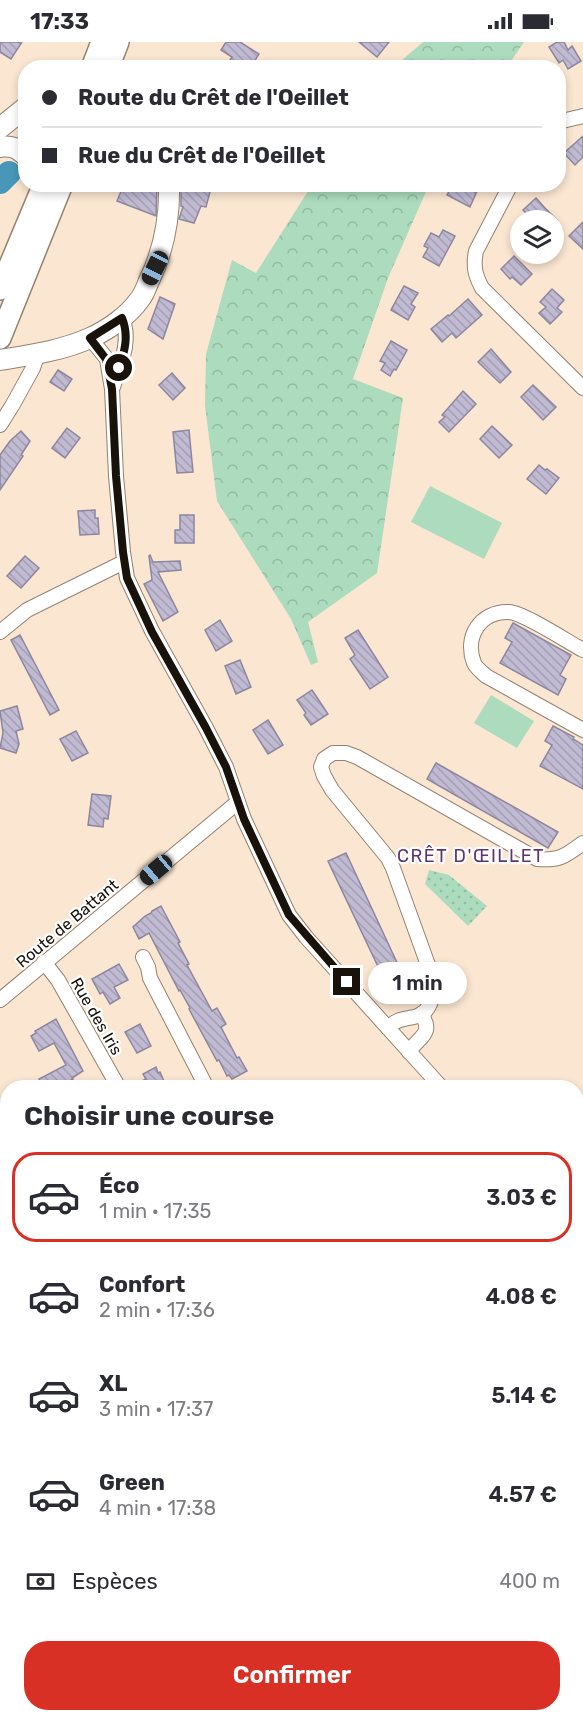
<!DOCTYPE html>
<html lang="fr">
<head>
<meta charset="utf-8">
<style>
  :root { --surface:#fff; --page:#f2f2f3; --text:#2b2b33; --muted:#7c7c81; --line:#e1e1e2; --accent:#d93025 }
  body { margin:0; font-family:Rubik,sans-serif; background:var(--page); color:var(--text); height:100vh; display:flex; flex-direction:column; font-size:22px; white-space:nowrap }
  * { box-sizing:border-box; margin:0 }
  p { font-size:20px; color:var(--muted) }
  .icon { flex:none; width:33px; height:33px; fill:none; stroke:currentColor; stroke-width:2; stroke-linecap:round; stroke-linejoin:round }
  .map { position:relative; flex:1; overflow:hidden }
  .sheet { position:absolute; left:0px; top:1038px; width:584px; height:642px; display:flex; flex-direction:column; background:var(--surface); border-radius:24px 24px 0 0; box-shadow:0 3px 9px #0003 }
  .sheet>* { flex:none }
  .guide { position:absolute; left:18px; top:18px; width:548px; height:132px; border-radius:24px; box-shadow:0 3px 9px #0003; display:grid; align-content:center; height:132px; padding:0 24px; background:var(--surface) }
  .controls { position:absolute; left:510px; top:168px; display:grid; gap:12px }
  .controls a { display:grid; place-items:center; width:54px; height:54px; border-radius:50%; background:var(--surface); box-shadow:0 3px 9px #0003; font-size:30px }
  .end { position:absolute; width:27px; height:27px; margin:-14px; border:8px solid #19120b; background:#fff; box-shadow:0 0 0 3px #fff }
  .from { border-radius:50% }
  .bubble { position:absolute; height:42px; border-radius:21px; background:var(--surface); box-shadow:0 3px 9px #0003; font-size:20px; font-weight:600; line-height:42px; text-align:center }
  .car { position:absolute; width:18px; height:36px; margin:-18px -9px; border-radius:8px; box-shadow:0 0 4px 2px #0007; background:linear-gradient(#222 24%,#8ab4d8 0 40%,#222 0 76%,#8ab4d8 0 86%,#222 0) }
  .guide b { display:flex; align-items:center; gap:21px; height:57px; font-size:22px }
  .guide b+b { border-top:2px solid var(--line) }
  .guide i { width:15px; height:15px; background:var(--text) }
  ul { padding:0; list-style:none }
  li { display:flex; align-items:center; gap:18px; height:90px; margin:0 12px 9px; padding:0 12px; border:3px solid transparent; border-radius:24px }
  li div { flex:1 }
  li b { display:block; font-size:22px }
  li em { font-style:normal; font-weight:600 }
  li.current { border-color:var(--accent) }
  li>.icon { width:54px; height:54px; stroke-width:1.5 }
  h2 { padding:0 24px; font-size:27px; line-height:72px }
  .pay { display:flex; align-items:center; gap:15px; height:66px; padding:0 24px; font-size:22px }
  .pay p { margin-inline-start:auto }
  .primary-button { display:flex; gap:12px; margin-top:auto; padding:12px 24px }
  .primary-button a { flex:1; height:69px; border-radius:24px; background:var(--accent); color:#fff; font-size:24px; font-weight:600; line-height:69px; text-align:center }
  .status { display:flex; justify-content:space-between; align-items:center; height:42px; padding:0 30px; background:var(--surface); direction:ltr }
  .status svg { height:16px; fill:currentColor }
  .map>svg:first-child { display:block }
  .built { fill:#f2d8be }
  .green { fill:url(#green-dots) }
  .forest { fill:url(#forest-crowns) }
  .pitch { fill:#acdbbd }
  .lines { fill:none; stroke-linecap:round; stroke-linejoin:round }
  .river { stroke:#4897b9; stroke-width:24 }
  .building { fill:url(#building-back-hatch); stroke:#8c879e; stroke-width:1.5 }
  .minor-casing { stroke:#948270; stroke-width:16 }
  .secondary-casing { stroke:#948270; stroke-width:22 }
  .primary-casing { stroke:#948270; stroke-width:24 }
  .minor { stroke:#fff; stroke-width:14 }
  .secondary { stroke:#fff; stroke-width:20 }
  .primary { stroke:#fff; stroke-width:21 }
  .route { stroke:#19120b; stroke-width:8 }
  .labels { text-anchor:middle; stroke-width:4.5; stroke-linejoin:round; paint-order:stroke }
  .street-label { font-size:16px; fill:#19120b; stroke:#fff }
  .neighbourhood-label { font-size:18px; letter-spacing:1.5px; fill:#5d356c; stroke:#fff }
</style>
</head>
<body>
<div class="status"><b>17:33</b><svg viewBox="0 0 49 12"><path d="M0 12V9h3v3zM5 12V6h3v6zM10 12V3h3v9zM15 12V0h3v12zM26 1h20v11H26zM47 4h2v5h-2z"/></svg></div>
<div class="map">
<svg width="583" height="1680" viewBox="0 0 583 1680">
  <defs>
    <pattern id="green-dots" width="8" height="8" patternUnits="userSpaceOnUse" patternTransform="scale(1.5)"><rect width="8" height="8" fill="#acdbbd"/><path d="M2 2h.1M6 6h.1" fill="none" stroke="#93bba1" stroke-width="1.8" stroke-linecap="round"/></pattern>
    <pattern id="forest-crowns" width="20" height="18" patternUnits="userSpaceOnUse" patternTransform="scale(1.5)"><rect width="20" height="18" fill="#acdbbd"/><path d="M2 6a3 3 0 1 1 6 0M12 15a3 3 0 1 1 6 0" fill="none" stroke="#93bba1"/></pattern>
    <pattern id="building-back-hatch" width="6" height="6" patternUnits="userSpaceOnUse" patternTransform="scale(1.5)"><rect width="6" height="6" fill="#c0bad3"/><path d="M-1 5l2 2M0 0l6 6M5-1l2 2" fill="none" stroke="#a49fb4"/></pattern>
  </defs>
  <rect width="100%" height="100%" fill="#fae6d1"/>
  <!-- built -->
  <polygon class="built" points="583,1662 583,1680 530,1680 555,1673 576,1672 576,1666"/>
  <!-- green -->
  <polygon class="green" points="429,828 449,833 487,864 468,884 425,842"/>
  <!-- forest -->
  <g class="forest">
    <polygon points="423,0 524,0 507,25 394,25"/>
    <polygon points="312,143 429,143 388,236 353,337 403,356 377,531 308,580 318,620 311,623 291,577 217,459 205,363 206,312 232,218 256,231"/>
  </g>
  <!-- pitch -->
  <g class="pitch">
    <polygon points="430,444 502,481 484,517 411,480"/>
    <polygon points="491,653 534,679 517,706 474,681"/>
  </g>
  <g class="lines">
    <!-- river -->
    <polyline class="river" points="0,140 9,131"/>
  </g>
  <!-- building -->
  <g class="building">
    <polygon points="0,0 22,0 11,17 0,10"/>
    <polygon points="226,0 240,0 259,12 250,26 225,26 232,15 221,8"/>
    <polygon points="359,0 389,0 377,15"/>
    <polygon points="557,0 564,0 568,8 572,4 581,19 568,27 563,18 559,21 549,5"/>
    <polygon points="583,94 583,115 575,123 564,111"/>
    <polygon points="124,142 157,142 156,174 117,159"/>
    <polygon points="181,142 197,145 198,142 212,142 206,165 201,164 194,181 179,177 183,165 181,164"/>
    <polygon points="453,142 464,142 477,149 470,165 447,153"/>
    <polygon points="536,156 545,166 557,178 523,178 528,173 523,168"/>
    <polygon points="583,180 583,207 569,194"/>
    <polygon points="443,188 455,194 439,224 423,215 428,206 424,204 431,191 439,195"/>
    <polygon points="514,214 532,232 521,243 512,235 510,237 501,227"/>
    <polygon points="404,244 418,251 411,262 415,265 408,278 391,268"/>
    <polygon points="552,247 564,258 557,266 562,270 550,282 539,271 546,265 540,260"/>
    <polygon points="160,255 175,262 163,297 148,287"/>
    <polygon points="468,257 482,273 456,296 452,291 442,300 431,287 448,273 449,274"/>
    <polygon points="391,299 407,308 396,328 394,327 390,334 381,328 385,321 380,319"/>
    <polygon points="491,307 511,330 500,341 478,320"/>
    <polygon points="58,328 72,337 64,349 50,340"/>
    <polygon points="172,331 185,346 173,358 159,343"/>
    <polygon points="533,343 556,365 543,378 521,355"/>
    <polygon points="463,349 476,362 449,390 439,380 445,375 442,373"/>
    <polygon points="492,384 512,403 499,416 480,397"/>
    <polygon points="67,386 80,396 65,416 52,406"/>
    <polygon points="189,388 193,430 177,431 173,390"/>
    <polygon points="21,389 30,399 21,413 23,414 0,448 0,413 10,399"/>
    <polygon points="539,423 545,428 547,427 559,436 546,452 527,437"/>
    <polygon points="95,468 95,476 98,476 99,492 80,493 78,469"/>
    <polygon points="180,473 194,473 194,501 175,501 175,488 180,488"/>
    <polygon points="150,513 153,520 180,519 181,528 158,530 178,570 163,579 144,542 152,538 149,514"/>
    <polygon points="25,514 39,526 21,546 7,534"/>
    <polygon points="220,578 232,599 216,609 205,588"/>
    <polygon points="513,581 571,613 560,633 566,637 558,653 500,621 512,600 505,596"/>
    <polygon points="358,588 388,635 370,647 350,617 355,613 345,596"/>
    <polygon points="20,593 59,668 50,673 11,598"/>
    <polygon points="240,618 251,645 236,652 225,624"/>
    <polygon points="312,648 328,672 311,683 304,673 306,671 297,658"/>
    <polygon points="17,664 23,687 16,689 19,702 16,711 0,706 3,691 0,669"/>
    <polygon points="268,678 283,703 268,712 253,688"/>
    <polygon points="553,684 574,695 573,697 583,703 583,747 540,724 552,703 545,699"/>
    <polygon points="76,689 88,711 72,719 60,697"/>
    <polygon points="436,721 558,790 548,806 427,737"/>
    <polygon points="92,752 111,754 108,777 104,776 103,785 88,783"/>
    <polygon points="346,811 399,925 382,933 328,819"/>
    <polygon points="161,864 180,900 178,901 189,922 187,923 212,969 217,966 226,982 221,985 237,1016 239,1015 247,1029 232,1037 229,1033 227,1034 219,1018 217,1019 189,967 190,966 180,948 179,949 149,891 139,897 133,885 145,874 151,871 152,869"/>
    <polygon points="119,922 128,938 114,945 120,956 110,962 103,950 100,952 92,937"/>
    <polygon points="56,977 83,1029 72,1036 73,1037 58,1046 43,1046 39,1037 66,1023 54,1001 39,1009 31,994 36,991 35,989"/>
    <polygon points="140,982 151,1004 137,1011 125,990"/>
    <polygon points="156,1025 158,1031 160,1030 167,1046 128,1046 146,1037 143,1032"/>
  </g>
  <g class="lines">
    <!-- minor casing -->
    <g class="minor-casing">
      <g id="minor">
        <polyline points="558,80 583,74"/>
        <path d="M 511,142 L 476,209 C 473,224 475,233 482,246 L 583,346"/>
        <polyline points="90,296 107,317 112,347 116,434 123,510 127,536 152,589 206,686 226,725 244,777 289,873 306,895 442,1046"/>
        <path d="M 113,345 C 120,323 132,299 122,276"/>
        <polyline points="0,383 12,364 33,326 35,320 35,312"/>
        <polyline points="0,590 27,568 124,520"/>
        <path d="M 583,608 C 568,600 524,571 509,570 C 480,569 464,595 474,621 C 476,626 482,630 486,634 L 583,688"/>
        <polyline points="143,915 148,925 150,936 207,1046"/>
        <polyline points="44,920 58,938 119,1046"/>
        <polyline points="0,958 238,760"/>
        <path d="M 388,986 C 396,977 404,977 414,975 C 433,971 435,949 432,934 L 393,826 L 388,816 L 332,748 L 324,734 L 321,725 L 324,717 L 333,711 L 346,711 L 357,715 L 537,817 C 560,819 565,814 583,801"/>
        <path d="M 409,1010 C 418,995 435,992 421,972"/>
        <polyline points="576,1197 583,1208"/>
      </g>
    </g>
    <!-- secondary casing -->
    <g class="secondary-casing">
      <g id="secondary">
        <polyline points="0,86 26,65"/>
        <path d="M 0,105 C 11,103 17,106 26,114"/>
        <path d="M 0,318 C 30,313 61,309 90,296 C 108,288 128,274 140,257 C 144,252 146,246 148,241 C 164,209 170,178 169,142"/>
      </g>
    </g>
    <!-- primary casing -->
    <g class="primary-casing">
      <g id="primary">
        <polyline points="92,26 102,0"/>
        <polyline points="108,26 118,0"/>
        <polyline points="0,247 44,142"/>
        <polyline points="0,296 62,142"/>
      </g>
    </g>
    <!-- minor -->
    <use href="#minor" class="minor"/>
    <!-- secondary -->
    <use href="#secondary" class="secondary"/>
    <!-- primary -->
    <use href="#primary" class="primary"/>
  </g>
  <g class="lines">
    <!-- route -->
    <path class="route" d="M 119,326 C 125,309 129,293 122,276 L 90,296 L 106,317 L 112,347 L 116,434 L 123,510 L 127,536 L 152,590 L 206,686 L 226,725 L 244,777 L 289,873 L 347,940"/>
  </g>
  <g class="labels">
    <!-- street labels -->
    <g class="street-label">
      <text transform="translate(67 881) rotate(-40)" y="6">Route de Battant</text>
      <text transform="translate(97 974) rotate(60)" y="6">Rue des Iris</text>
    </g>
    <!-- neighbourhood labels -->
    <g class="neighbourhood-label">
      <text x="471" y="820">CRÊT D'ŒILLET</text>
    </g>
  </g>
</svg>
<div class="controls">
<a><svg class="icon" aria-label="layers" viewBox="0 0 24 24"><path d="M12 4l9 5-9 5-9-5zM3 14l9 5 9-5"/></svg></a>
</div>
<i class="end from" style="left:119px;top:326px"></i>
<i class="end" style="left:347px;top:940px"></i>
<div class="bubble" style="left:368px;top:920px;width:99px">1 min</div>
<i class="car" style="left:155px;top:226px;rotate:206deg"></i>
<i class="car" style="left:156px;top:828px;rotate:230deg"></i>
<div class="guide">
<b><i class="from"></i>Route du Crêt de l'Oeillet</b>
<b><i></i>Rue du Crêt de l'Oeillet</b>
</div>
<section class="sheet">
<h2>Choisir une course</h2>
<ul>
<li class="current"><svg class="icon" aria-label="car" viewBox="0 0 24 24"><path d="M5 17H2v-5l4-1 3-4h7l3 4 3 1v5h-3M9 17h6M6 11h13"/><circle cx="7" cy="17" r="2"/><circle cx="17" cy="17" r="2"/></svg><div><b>Éco</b><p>1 min · 17:35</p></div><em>3.03 €</em></li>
<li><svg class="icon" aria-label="car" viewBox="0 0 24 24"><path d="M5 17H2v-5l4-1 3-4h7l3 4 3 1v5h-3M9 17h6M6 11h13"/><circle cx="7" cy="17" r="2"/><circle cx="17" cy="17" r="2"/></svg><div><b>Confort</b><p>2 min · 17:36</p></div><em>4.08 €</em></li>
<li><svg class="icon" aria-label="car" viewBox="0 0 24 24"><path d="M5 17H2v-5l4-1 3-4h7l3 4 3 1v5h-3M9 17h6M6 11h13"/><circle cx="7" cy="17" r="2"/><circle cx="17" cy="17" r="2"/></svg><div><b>XL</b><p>3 min · 17:37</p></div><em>5.14 €</em></li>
<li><svg class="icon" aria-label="car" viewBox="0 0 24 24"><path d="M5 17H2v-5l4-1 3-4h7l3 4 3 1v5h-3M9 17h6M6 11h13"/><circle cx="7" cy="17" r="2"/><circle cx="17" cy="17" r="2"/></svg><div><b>Green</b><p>4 min · 17:38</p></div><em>4.57 €</em></li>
</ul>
<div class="pay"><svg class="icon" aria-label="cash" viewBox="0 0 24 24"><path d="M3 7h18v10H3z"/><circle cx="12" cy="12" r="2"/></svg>Espèces<p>400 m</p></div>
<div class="primary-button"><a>Confirmer</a></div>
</section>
</div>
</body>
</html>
